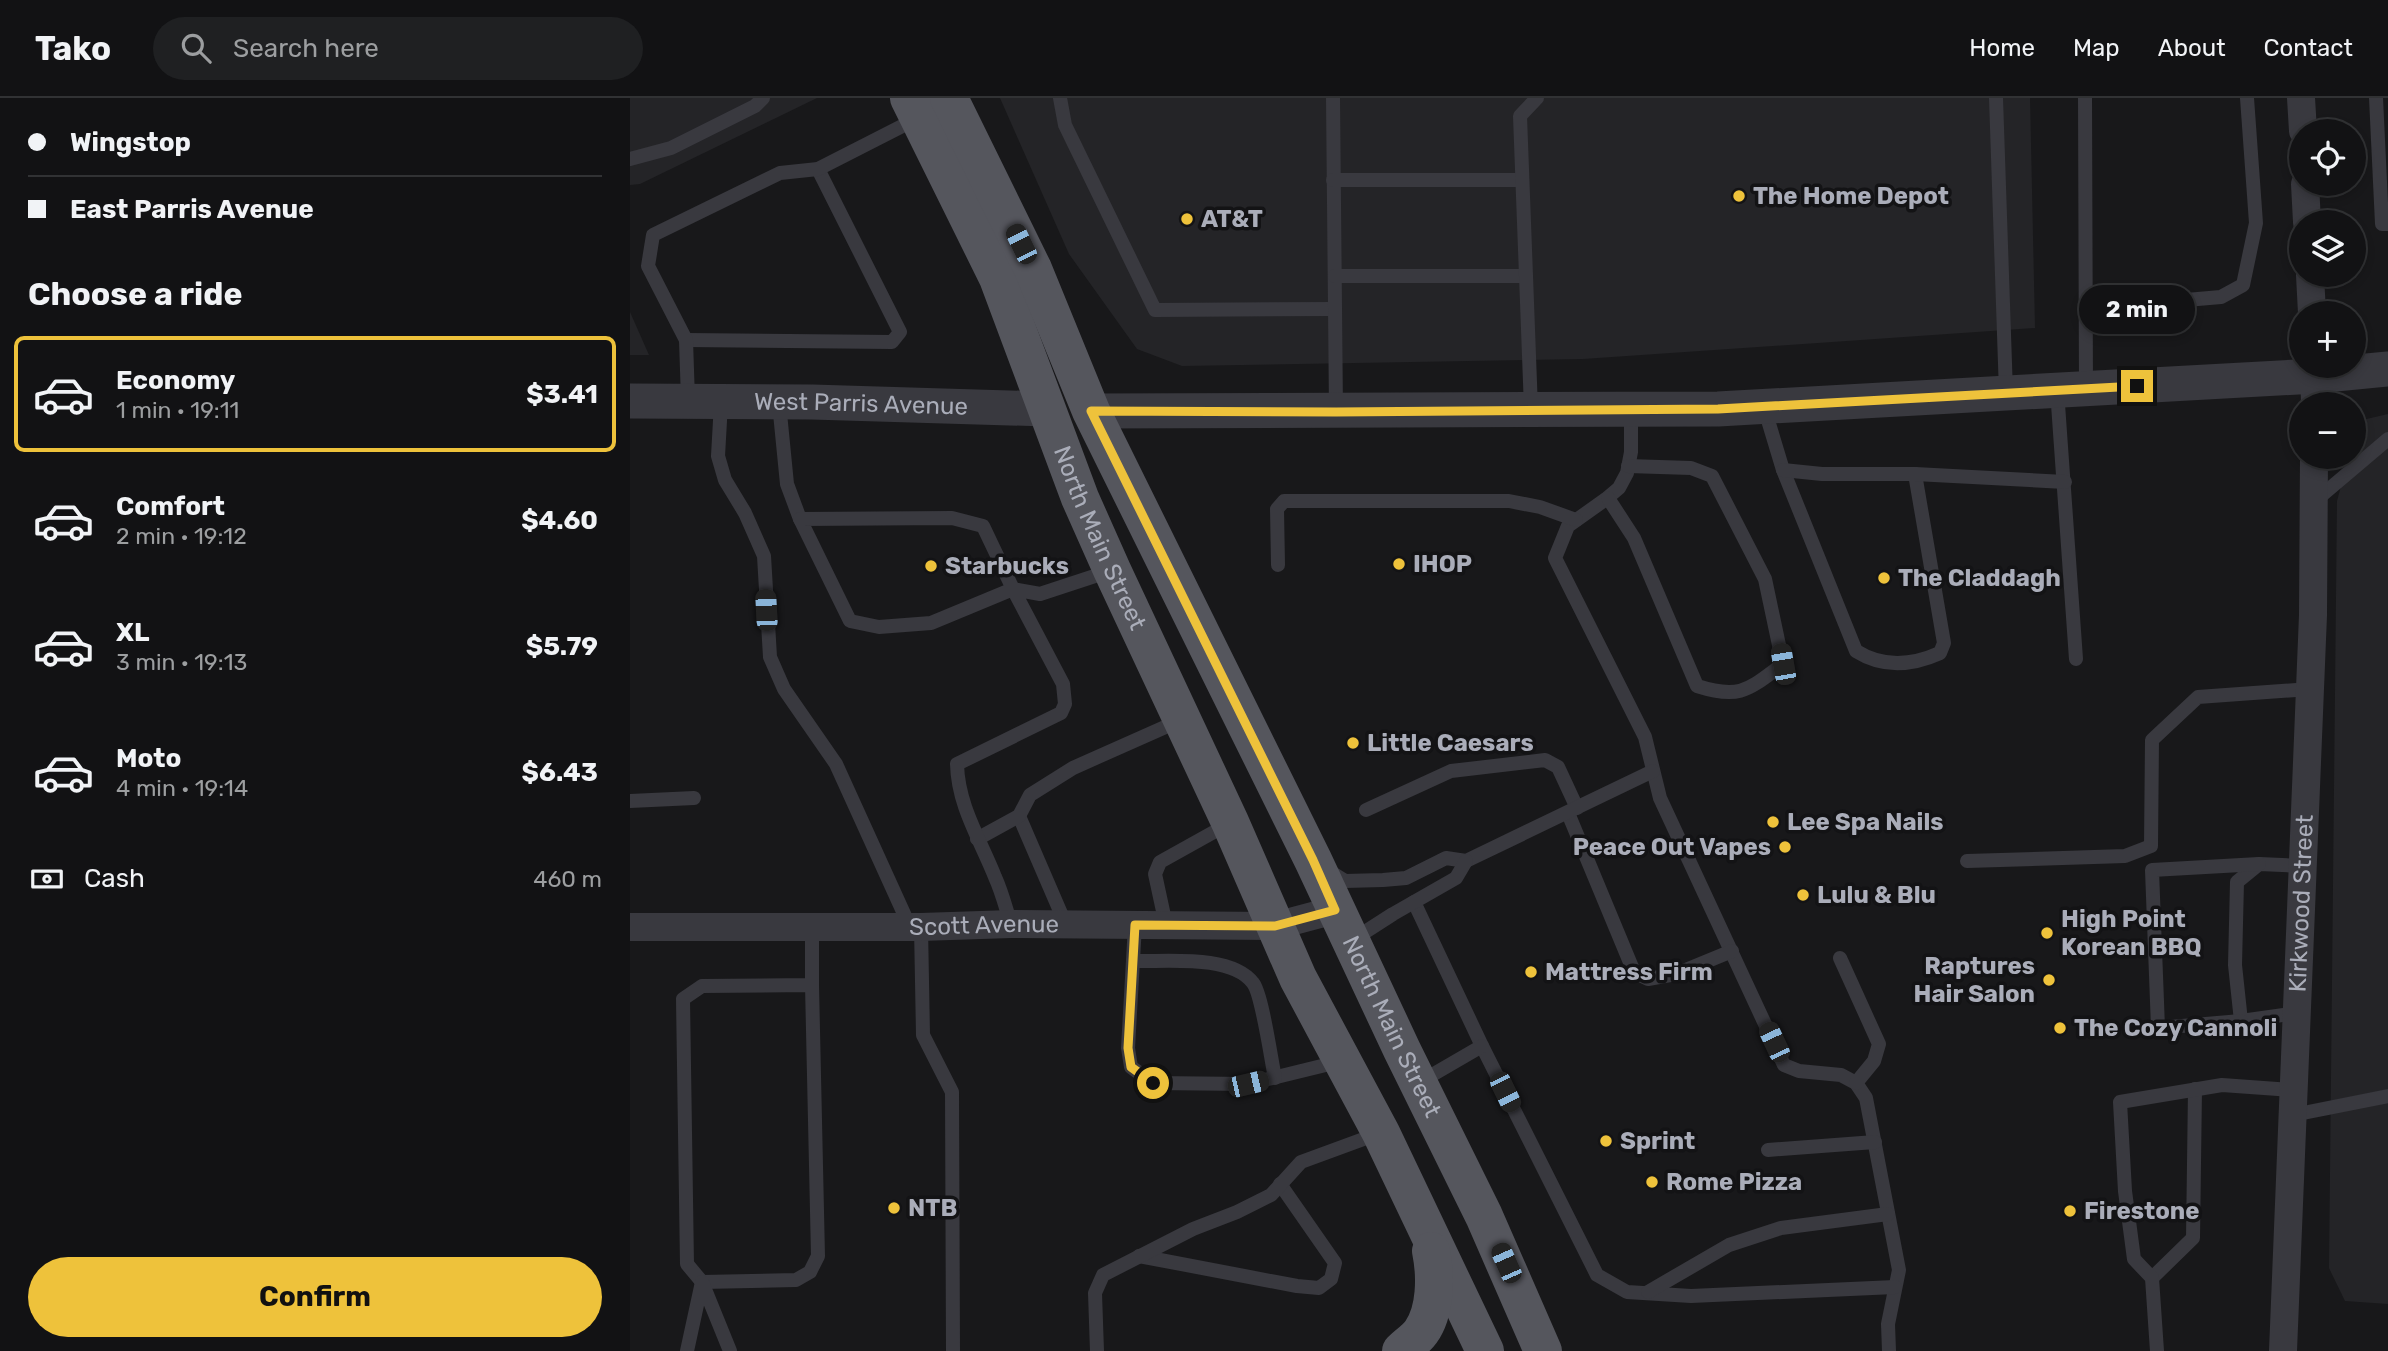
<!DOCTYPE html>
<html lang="en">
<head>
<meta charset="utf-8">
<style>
  :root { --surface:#121214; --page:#1f2022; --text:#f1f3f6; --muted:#9c9ea0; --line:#313234; --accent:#eec23b }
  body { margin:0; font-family:Rubik,sans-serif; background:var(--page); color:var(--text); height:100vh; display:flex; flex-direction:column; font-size:26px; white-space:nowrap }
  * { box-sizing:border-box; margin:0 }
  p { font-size:23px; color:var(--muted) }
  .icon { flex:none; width:38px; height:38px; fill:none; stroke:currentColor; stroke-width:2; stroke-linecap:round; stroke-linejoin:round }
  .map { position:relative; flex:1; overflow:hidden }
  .sheet { display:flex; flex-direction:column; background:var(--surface); width:630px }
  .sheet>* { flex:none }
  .guide { display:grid; align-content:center; height:154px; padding:0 28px; background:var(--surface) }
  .tools { position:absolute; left:1659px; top:21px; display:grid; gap:14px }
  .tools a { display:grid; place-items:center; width:77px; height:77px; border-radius:50%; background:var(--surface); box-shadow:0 4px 10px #0003,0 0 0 2px var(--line); font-size:35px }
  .end { position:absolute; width:32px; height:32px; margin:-16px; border:9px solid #eec23b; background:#111; box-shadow:0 0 0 4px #111 }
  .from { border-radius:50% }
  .bubble { position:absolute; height:49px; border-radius:24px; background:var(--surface); box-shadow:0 4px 10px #0003,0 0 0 2px var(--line); font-size:23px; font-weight:700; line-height:49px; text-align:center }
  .car { position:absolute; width:21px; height:42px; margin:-21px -10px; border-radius:9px; box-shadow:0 0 5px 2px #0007; background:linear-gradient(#222 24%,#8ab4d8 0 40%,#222 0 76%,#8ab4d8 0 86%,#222 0) }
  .guide b { display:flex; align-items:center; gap:24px; height:66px; font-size:26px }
  .guide b+b { border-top:2px solid var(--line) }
  .guide i { width:18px; height:18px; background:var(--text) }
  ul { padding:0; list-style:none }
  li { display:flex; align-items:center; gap:21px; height:116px; margin:0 14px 10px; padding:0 14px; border:4px solid transparent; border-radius:10px }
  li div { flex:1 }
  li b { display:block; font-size:26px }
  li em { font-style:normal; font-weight:700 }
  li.current { border-color:var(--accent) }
  li>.icon { width:63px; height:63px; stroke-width:1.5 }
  h2 { padding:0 28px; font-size:32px; line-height:84px }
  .pay { display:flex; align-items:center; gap:18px; height:77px; padding:0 28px; font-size:26px }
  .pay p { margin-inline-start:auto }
  .action { display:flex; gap:14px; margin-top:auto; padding:14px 28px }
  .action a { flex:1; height:80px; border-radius:42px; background:var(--accent); color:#111; font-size:28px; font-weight:700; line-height:80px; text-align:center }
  header { display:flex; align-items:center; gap:42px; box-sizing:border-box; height:98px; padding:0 35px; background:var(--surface); border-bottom:2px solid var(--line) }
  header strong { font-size:33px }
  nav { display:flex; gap:38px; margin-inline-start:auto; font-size:24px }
  .search { width:490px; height:63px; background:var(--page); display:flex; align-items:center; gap:18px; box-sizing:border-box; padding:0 24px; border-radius:38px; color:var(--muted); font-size:26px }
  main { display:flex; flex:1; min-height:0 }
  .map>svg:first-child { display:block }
  .built { fill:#242427 }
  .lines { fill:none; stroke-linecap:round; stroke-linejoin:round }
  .service { stroke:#39393f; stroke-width:14 }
  .minor { stroke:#39393f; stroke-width:28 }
  .tertiary { stroke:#39393f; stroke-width:35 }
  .primary { stroke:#55565d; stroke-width:38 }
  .route { stroke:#eec23b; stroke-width:9 }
  .poi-dot { fill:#eec23b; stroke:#131315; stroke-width:2.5 }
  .labels { text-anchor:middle; stroke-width:7; stroke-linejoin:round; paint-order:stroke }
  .poi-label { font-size:24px; font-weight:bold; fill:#aaadb9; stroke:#131315; text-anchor:start }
  .street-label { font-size:24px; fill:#aaadb9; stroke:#131315 }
</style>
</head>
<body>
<header>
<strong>Tako</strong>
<div class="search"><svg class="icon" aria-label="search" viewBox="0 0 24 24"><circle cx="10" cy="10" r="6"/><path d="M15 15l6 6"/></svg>Search here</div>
<nav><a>Home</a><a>Map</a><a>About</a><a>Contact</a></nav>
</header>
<main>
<section class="sheet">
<div class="guide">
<b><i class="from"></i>Wingstop</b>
<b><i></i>East Parris Avenue</b>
</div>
<h2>Choose a ride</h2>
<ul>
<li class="current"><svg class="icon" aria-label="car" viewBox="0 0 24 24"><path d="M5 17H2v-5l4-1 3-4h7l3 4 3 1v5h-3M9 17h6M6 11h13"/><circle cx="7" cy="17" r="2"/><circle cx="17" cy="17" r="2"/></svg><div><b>Economy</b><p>1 min · 19:11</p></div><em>$3.41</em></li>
<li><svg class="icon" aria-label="car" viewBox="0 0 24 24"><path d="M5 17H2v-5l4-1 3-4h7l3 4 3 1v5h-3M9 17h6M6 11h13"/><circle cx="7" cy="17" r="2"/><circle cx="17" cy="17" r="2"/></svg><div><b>Comfort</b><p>2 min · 19:12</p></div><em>$4.60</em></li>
<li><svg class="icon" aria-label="car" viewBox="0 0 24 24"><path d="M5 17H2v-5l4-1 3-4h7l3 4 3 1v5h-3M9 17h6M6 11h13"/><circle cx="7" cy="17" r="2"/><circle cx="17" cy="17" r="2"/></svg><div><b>XL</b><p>3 min · 19:13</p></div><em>$5.79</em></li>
<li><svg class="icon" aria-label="car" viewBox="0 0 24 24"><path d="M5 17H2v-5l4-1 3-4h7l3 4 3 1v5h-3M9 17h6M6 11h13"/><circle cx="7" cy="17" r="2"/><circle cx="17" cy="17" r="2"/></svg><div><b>Moto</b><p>4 min · 19:14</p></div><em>$6.43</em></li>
</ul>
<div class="pay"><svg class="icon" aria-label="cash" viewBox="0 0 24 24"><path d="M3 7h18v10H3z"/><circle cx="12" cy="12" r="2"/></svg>Cash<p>460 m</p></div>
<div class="action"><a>Confirm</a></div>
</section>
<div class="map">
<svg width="1758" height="1253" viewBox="0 0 1758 1253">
  <rect width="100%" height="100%" fill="#18181a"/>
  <!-- built -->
  <g class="built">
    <polygon points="0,0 187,0 10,86 0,87"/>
    <polygon points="370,0 1400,0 1405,230 953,261 552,268 507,251 439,156"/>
    <polygon points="0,214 19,257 0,257"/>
    <polygon points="1758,316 1758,1206 1715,1203 1699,1170 1707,403 1719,359 1724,359 1724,339 1728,323"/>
  </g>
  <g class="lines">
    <!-- service -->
    <g class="service">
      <polyline points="430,0 435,27 525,212 705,211"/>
      <polyline points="703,0 706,313"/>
      <polyline points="1366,0 1376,295"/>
      <polyline points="1455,0 1456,291"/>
      <polyline points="1746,0 1752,126 1758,126"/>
      <polyline points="0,61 41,50 125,8 133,0"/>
      <polyline points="703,82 892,82"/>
      <polyline points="705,178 895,178"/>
      <polyline points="1456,204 1533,204 1591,199 1613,187 1626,125 1617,0"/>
      <polyline points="56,242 262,244 270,234 188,71"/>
      <polyline points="1427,292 1446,561"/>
      <polyline points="58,302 56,242 18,168 23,137 150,75 188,71 288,20"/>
      <polyline points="91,305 88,358 95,382 115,415 134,458 140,559 154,591 206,666 280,829"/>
      <polyline points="149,305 157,386 170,421"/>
      <path d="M 1134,309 L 1153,372 L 1226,553 C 1253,570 1281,568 1310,555 L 1314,545 L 1285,376"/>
      <polyline points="901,311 890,18 907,0"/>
      <polyline points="1001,311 1001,354 997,375 989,390 976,401 938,428 925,460 1015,639 1030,700 1154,967 1169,973 1211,977 1226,985 1236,1000 1269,1172 1258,1226 1259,1253"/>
      <polyline points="1153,372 1192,376 1285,376 1435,384"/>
      <path d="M 978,400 L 1004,440 L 1067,588 C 1111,602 1119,591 1153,566 L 1135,481 L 1082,378 L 1061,370 L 998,368"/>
      <polyline points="1685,403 1758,341"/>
      <polyline points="648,467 647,411 654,403 879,403 910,409 946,422"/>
      <polyline points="0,703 64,700"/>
      <polyline points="736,712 821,673 915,662 928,669 947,710"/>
      <polyline points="938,715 1004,874 1018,881 1046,876 1102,853"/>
      <polyline points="389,718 436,827"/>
      <polyline points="347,741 389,718 400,697 443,670 551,622"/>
      <polyline points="1337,763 1495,758 1521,748 1522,642 1568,599 1680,591"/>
      <polyline points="699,773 715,783 753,782 776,780 816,760 836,763 1023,673"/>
      <polyline points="784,804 852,948 967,1177 997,1194 1061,1198 1265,1189"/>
      <path d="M 381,826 C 376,811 372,794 365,779 C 350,741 328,708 327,666 L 431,615 L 435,606 L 433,586 L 383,491 L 353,428 L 322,420 L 170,421 L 220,523 L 249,529 L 301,525 L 383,491 L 410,496 L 480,473"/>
      <polyline points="505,827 498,950 501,969 523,985 618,986 712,963"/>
      <polyline points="536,827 525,776 530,764 600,725"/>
      <polyline points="182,829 182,887 72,888 53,901 57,1166 72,1184 166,1182 180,1174 188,1158 182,887"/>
      <polyline points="291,829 293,937 322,994 323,1253"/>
      <polyline points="721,843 763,816 826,780 836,763"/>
      <polyline points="1210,860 1249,946 1244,963 1226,985"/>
      <path d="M 503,863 C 536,864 601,856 623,885 C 632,896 641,961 645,980"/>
      <polyline points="1667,915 1611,923 1605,867 1607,784 1629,766 1673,768"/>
      <polyline points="1611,923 1528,930 1522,772 1629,766"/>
      <polyline points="790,984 852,948"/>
      <polyline points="1663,1017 1758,998"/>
      <polyline points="1138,1052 1245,1044"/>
      <polyline points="509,1158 667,1188 689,1190 701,1181 705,1165 650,1086"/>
      <polyline points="1522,1180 1563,1140 1565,991"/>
      <polyline points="1018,1194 1099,1147 1151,1130 1258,1116"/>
      <polyline points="57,1253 72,1184 100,1253"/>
      <polyline points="467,1253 465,1195 473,1177 563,1131 607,1114 641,1097 671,1064 750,1035"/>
      <polyline points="1527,1253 1522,1180 1504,1161 1495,1093 1490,1004 1592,987 1663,992"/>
    </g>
    <!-- minor -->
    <g class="minor">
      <polyline points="1671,0 1673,33"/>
      <polyline points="1675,86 1677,124"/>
      <polyline points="1680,177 1682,215"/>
      <polyline points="1684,268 1685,306"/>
      <path id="s1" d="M 0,829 L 291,829 L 381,826 L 645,828 L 705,812"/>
      <path id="s2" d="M 1653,1253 L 1683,517 L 1684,359"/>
    </g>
    <!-- tertiary -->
    <g class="tertiary">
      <path id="s3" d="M 0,303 L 182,304 L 416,311"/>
      <polyline points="461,313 1088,311 1685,278 1758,271"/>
    </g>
    <!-- primary -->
    <g class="primary">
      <path id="s4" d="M 279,0 L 368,180 L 450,400 L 482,472 L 600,724 L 668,880 L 751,1035 L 855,1253"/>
      <path id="s5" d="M 319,0 L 403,171 L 461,313 L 683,762 L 772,952 L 854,1118 L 913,1253"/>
      <path d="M 771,1253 C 777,1247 786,1241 791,1234 C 806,1213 806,1178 801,1153"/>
    </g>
  </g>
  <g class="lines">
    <!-- route -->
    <polyline class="route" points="523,985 501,969 498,950 505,827 645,828 705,812 683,762 461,313 706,314 1088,311 1507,288"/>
  </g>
  <!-- markers -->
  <g class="poi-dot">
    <circle cx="1109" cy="98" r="7"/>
    <circle cx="557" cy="121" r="7"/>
    <circle cx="769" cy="466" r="7"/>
    <circle cx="301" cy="468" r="7"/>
    <circle cx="1254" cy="480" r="7"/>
    <circle cx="723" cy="645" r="7"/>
    <circle cx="1143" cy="724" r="7"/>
    <circle cx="1155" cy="749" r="7"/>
    <circle cx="1173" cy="797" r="7"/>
    <circle cx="1417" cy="835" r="7"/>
    <circle cx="901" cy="874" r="7"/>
    <circle cx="1419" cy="882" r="7"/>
    <circle cx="1430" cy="930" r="7"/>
    <circle cx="976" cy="1043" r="7"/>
    <circle cx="1022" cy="1084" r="7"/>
    <circle cx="264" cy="1110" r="7"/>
    <circle cx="1440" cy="1113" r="7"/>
  </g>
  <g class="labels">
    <!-- poi labels -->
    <g class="poi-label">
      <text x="1123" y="106">The Home Depot</text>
      <text x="571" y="129">AT&amp;T</text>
      <text x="783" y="474">IHOP</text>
      <text x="315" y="476">Starbucks</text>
      <text x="1268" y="488">The Claddagh</text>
      <text x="737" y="653">Little Caesars</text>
      <text x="1157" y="732">Lee Spa Nails</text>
      <text x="1141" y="757" text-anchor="end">Peace Out Vapes</text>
      <text x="1187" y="805">Lulu &amp; Blu</text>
      <text x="1431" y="829">High Point<tspan x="1431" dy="28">Korean BBQ</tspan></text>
      <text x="1405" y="876" text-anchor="end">Raptures<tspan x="1405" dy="28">Hair Salon</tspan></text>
      <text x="915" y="882">Mattress Firm</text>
      <text x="1444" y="938">The Cozy Cannoli</text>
      <text x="990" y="1051">Sprint</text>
      <text x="1036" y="1092">Rome Pizza</text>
      <text x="278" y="1118">NTB</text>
      <text x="1454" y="1121">Firestone</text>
    </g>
    <!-- street labels -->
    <g class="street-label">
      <text dy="8" stroke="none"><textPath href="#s3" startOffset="231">West Parris Avenue</textPath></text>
      <text dy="8" stroke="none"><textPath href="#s4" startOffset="480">North Main Street</textPath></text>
      <text dy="8" stroke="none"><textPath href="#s2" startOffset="448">Kirkwood Street</textPath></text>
      <text dy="8" stroke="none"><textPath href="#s1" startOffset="354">Scott Avenue</textPath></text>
      <text dy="8" stroke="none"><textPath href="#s5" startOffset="1029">North Main Street</textPath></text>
    </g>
  </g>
</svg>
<div class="tools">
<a><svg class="icon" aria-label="locate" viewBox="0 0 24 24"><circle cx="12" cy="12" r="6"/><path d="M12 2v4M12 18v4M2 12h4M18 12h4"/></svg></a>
<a><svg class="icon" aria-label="layers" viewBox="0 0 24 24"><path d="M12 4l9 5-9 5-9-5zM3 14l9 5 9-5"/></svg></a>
<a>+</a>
<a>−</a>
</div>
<i class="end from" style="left:523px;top:985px"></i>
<i class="end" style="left:1507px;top:288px"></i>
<div class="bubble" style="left:1449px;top:187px;width:116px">2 min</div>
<i class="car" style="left:391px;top:146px;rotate:334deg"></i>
<i class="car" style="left:136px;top:512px;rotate:357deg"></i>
<i class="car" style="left:1153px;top:566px;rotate:350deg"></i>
<i class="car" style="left:1144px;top:944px;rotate:335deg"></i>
<i class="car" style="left:618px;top:986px;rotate:77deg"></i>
<i class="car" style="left:875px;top:994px;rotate:154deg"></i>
<i class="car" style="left:876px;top:1165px;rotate:336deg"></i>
</div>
</main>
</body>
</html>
